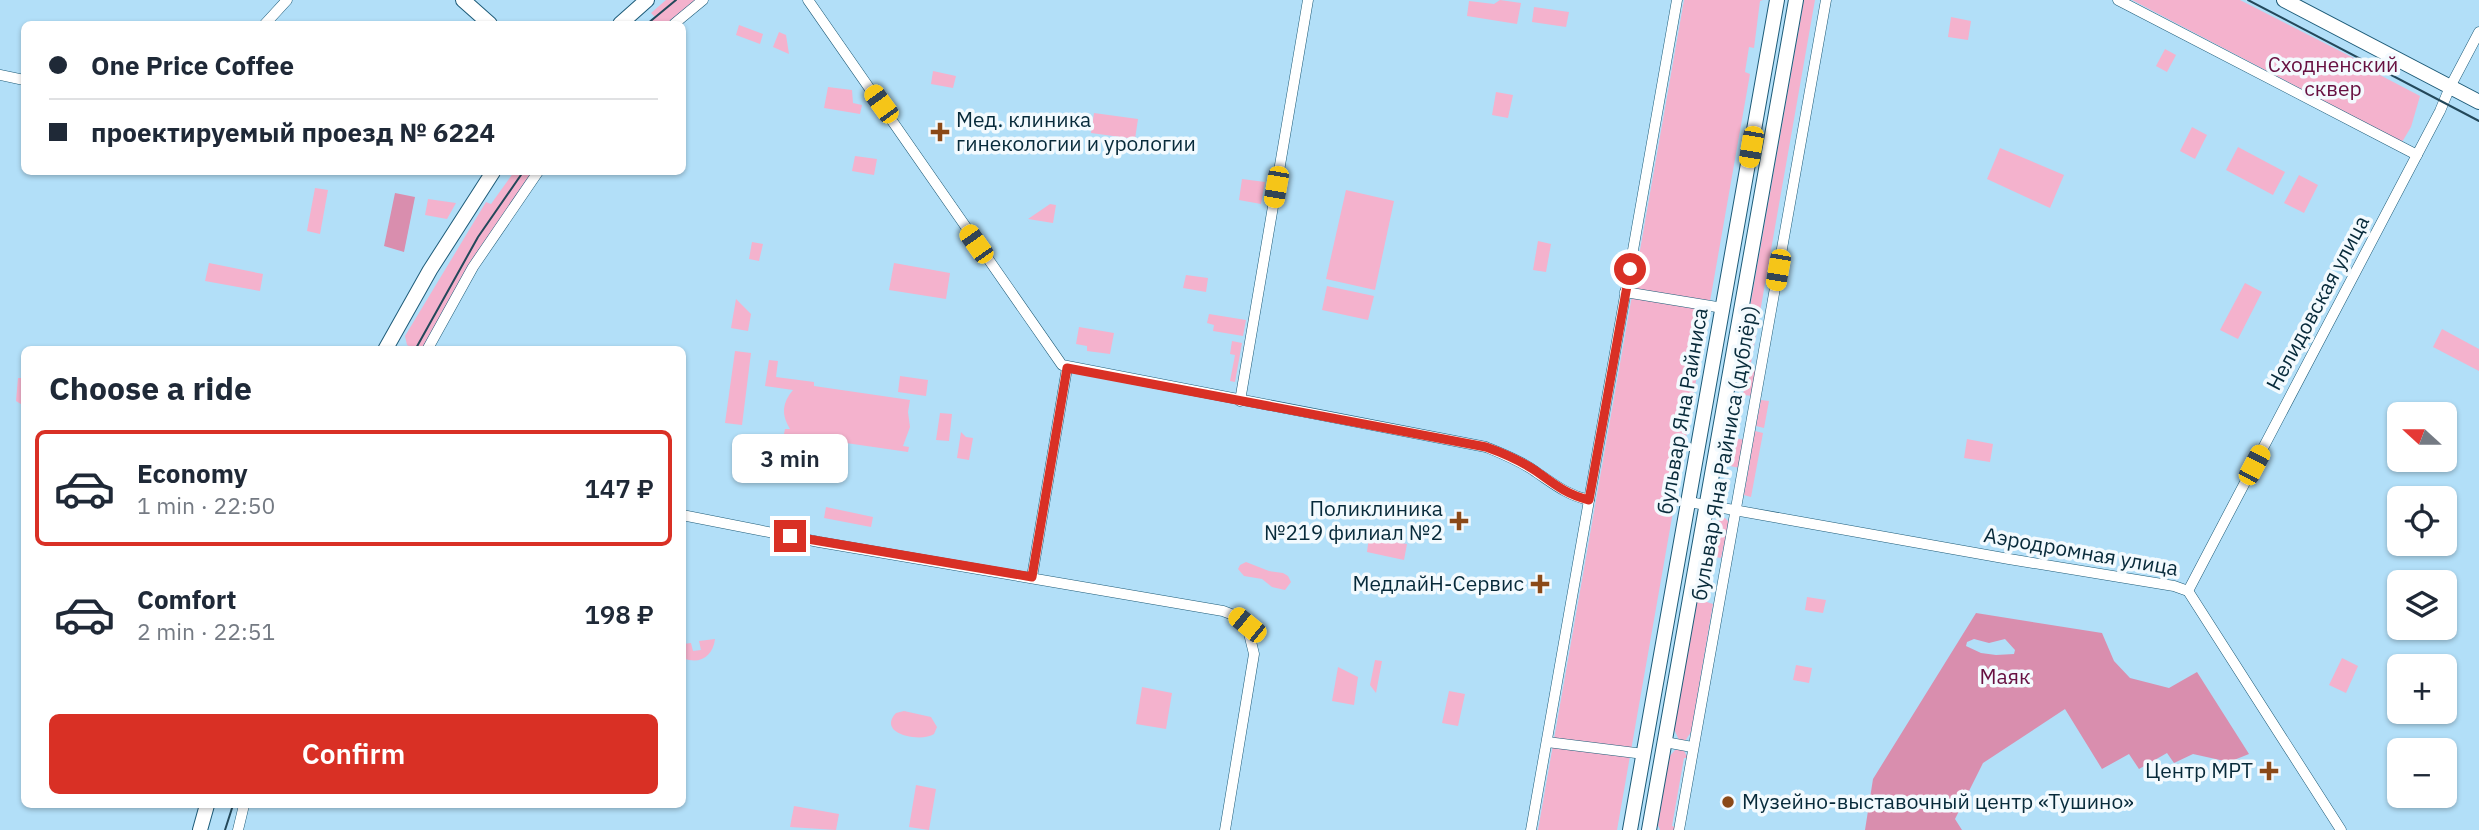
<!DOCTYPE html>
<html lang="en">
<head>
<meta charset="utf-8">
<style>
  :root { --surface:#fff; --page:#f2f2f3; --text:#1f2937; --muted:#747a83; --line:#e0e1e3; --accent:#d93025 }
  body { margin:0; font-family:"IBM Plex Sans",sans-serif; background:var(--page); color:var(--text); height:100vh; display:flex; flex-direction:column; font-size:26px; white-space:nowrap }
  * { box-sizing:border-box; margin:0 }
  p { font-size:23px; color:var(--muted) }
  .icon { flex:none; width:38px; height:38px; fill:none; stroke:currentColor; stroke-width:2; stroke-linecap:round; stroke-linejoin:round }
  .map { position:relative; flex:1; overflow:hidden }
  .drawer { position:absolute; left:21px; top:346px; width:665px; height:462px; display:flex; flex-direction:column; background:var(--surface); border-radius:10px; box-shadow:0 2px 5px #0004 }
  .drawer>* { flex:none }
  .hud { position:absolute; left:21px; top:21px; width:665px; height:154px; border-radius:10px; box-shadow:0 2px 5px #0004; display:grid; align-content:center; height:154px; padding:0 28px; background:var(--surface) }
  .needle { width:46px; rotate:291deg }
  .tools { position:absolute; left:2387px; top:402px; display:grid; gap:14px }
  .tools a { display:grid; place-items:center; width:70px; height:70px; border-radius:10px; background:var(--surface); box-shadow:0 2px 5px #0004; font-size:35px }
  .end { position:absolute; width:32px; height:32px; margin:-16px; border:9px solid #d93025; background:#fff; box-shadow:0 0 0 4px #fff }
  .from { border-radius:50% }
  .bubble { position:absolute; height:49px; border-radius:10px; background:var(--surface); box-shadow:0 2px 5px #0004; font-size:23px; font-weight:600; line-height:49px; text-align:center }
  .car { position:absolute; width:21px; height:42px; margin:-21px -10px; border-radius:9px; box-shadow:0 0 5px 2px #0007; background:linear-gradient(#f5c518 24%,#345 0 40%,#f5c518 0 76%,#345 0 86%,#f5c518 0) }
  .hud b { display:flex; align-items:center; gap:24px; height:66px; font-size:26px }
  .hud b+b { border-top:2px solid var(--line) }
  .hud i { width:18px; height:18px; background:var(--text) }
  ul { padding:0; list-style:none }
  li { display:flex; align-items:center; gap:21px; height:116px; margin:0 14px 10px; padding:0 14px; border:4px solid transparent; border-radius:10px }
  li div { flex:1 }
  li b { display:block; font-size:26px }
  li em { font-style:normal; font-weight:600 }
  li.on { border-color:var(--accent) }
  li>.icon { width:63px; height:63px; stroke-width:1.5 }
  h2 { padding:0 28px; font-size:32px; line-height:84px }
  .action { display:flex; gap:14px; margin-top:auto; padding:14px 28px }
  .action a { flex:1; height:80px; border-radius:10px; background:var(--accent); color:#fff; font-size:28px; font-weight:600; line-height:80px; text-align:center }
  .map>svg:first-child { display:block }
  .green { fill:#f4b2cd }
  .forest { fill:#d98eae; fill-rule:evenodd }
  .lines { fill:none; stroke-linecap:round; stroke-linejoin:round }
  .minor-casing { stroke:#1d5b78; stroke-width:11 }
  .secondary-casing { stroke:#1d5b78; stroke-width:16 }
  .minor { stroke:#fff; stroke-width:10 }
  .secondary { stroke:#fff; stroke-width:14 }
  .tram { stroke:#23485a; stroke-width:2 }
  .route { stroke:#d93025; stroke-width:9 }
  .poi-dot { fill:#8b4917; stroke:#f3fafe; stroke-width:2.5 }
  .labels { text-anchor:middle; stroke-width:7; stroke-linejoin:round; paint-order:stroke }
  .park-label { font-size:21px; fill:#670f40; stroke:#f3fafe }
  .poi-label { font-size:21px; fill:#072a3a; stroke:#f3fafe; text-anchor:end }
  .street-label { font-size:21px; fill:#072a3a; stroke:#f3fafe }
</style>
</head>
<body>
<div class="map">
<svg width="2479" height="830" viewBox="0 0 2479 830">
  <rect width="100%" height="100%" fill="#b2dff8"/>
  <!-- green -->
  <g class="green">
    <polygon points="666,0 697,0 668,24 647,24 655,17 651,13"/>
    <polygon points="1500,0 1521,3 1517,24 1467,16 1469,1 1494,4"/>
    <polygon points="1684,0 1763,0 1760,1 1754,48 1749,47 1745,72 1750,74 1617,830 1538,830"/>
    <path d="M 1804,0 L 1815,0 L 1750,369 L 1757,371 L 1753,396 L 1743,395 C 1746,377 1745,359 1744,341 Z"/>
    <polygon points="2132,0 2240,0 2379,71 2378,74 2420,96 2411,127 2402,142"/>
    <polygon points="1534,7 1569,12 1566,27 1532,22"/>
    <polygon points="1951,17 1971,21 1968,40 1948,37"/>
    <polygon points="739,25 763,34 760,44 736,35"/>
    <polygon points="779,32 786,35 789,54 773,47"/>
    <polygon points="2165,49 2176,55 2167,72 2156,66"/>
    <polygon points="933,71 956,76 953,88 931,84"/>
    <polygon points="828,87 852,90 853,103 862,105 860,114 824,108"/>
    <polygon points="1496,92 1513,95 1508,118 1492,115"/>
    <polygon points="1094,113 1138,119 1135,139 1091,133"/>
    <polygon points="2192,127 2207,135 2195,159 2180,151"/>
    <polygon points="2238,147 2285,172 2273,195 2226,170"/>
    <polygon points="2000,148 2064,175 2050,208 1987,179"/>
    <polygon points="855,156 877,159 874,175 852,171"/>
    <polygon points="514,172 532,172 489,235 426,347 417,350 407,345 405,336 486,202 491,204"/>
    <polygon points="2299,175 2318,185 2304,213 2284,203"/>
    <polygon points="1242,179 1265,182 1261,204 1239,200"/>
    <polygon points="315,188 328,190 320,234 307,231"/>
    <polygon points="1346,190 1394,201 1375,290 1326,279"/>
    <polygon points="428,199 456,203 447,219 425,215"/>
    <polygon points="1050,204 1056,205 1053,223 1028,219"/>
    <polygon points="1538,241 1551,244 1546,272 1533,270"/>
    <polygon points="752,242 763,244 759,261 749,259"/>
    <polygon points="209,263 263,274 260,291 205,281"/>
    <polygon points="894,263 950,273 946,299 889,290"/>
    <polygon points="1186,275 1208,278 1206,292 1183,288"/>
    <polygon points="2245,283 2262,292 2238,339 2220,330"/>
    <polygon points="1327,286 1374,296 1368,320 1322,310"/>
    <polygon points="736,299 751,314 748,331 731,328"/>
    <polygon points="1209,314 1246,320 1243,336 1213,331 1214,325 1207,323"/>
    <polygon points="1079,327 1114,333 1110,354 1087,351 1087,346 1076,344"/>
    <polygon points="2442,329 2479,349 2479,371 2433,347"/>
    <polygon points="1232,341 1242,343 1235,382 1230,381 1235,355 1230,354"/>
    <polygon points="735,351 751,353 742,425 725,423"/>
    <path d="M 769,360 L 778,361 L 776,377 L 814,382 L 814,386 L 910,400 L 908,412 L 910,427 L 903,446 L 909,447 L 908,452 L 784,434 L 785,429 L 790,429 C 781,415 782,403 793,390 L 765,386 Z"/>
    <polygon points="900,376 928,380 926,396 898,392"/>
    <polygon points="18,378 24,378 24,406 16,401"/>
    <polygon points="1761,400 1769,401 1764,428 1756,426"/>
    <polygon points="940,413 952,414 949,441 936,440"/>
    <polygon points="1755,431 1763,433 1751,497 1744,495"/>
    <polygon points="961,432 966,437 973,438 969,460 957,458"/>
    <polygon points="1735,438 1745,440 1740,468 1730,466"/>
    <polygon points="1967,439 1993,444 1990,462 1964,458"/>
    <polygon points="826,507 873,517 871,527 824,518"/>
    <polygon points="1725,518 1728,521 1728,527 1721,558 1715,557 1707,602 1713,604 1691,732 1685,741 1679,740 1674,729 1710,532 1720,519"/>
    <polygon points="1370,529 1380,531 1379,539 1407,544 1404,560 1367,552"/>
    <polygon points="1246,562 1269,571 1283,573 1288,576 1291,582 1285,590 1272,587 1262,579 1244,576 1238,569 1240,565"/>
    <polygon points="1807,597 1826,600 1823,613 1805,610"/>
    <path d="M 715,639 C 713,657 699,665 683,658 L 683,644 L 691,643 L 693,651 L 701,650 L 699,641 Z"/>
    <polygon points="2342,658 2358,666 2346,693 2329,685"/>
    <polygon points="1375,660 1382,661 1376,693 1370,685"/>
    <polygon points="1796,665 1812,668 1809,683 1793,680"/>
    <polygon points="1338,667 1358,677 1354,705 1332,701"/>
    <polygon points="1142,687 1172,693 1166,729 1136,724"/>
    <polygon points="1449,691 1465,694 1458,726 1442,723"/>
    <path d="M 904,711 L 931,717 L 937,727 L 934,734 C 921,743 876,734 896,713 Z"/>
    <polygon points="1683,749 1688,758 1684,758 1672,826 1676,827 1675,830 1660,830 1658,825 1669,757 1675,750"/>
    <polygon points="916,785 936,789 929,830 909,827"/>
    <polygon points="794,806 839,814 836,830 790,827"/>
  </g>
  <!-- forest -->
  <g class="forest">
    <polygon points="395,193 415,197 404,252 384,246"/>
    <path d="M 1976,613 L 2102,633 L 2114,661 L 2130,678 L 2169,688 L 2197,672 L 2249,754 L 2229,762 L 2193,754 L 2174,763 L 2167,753 L 2139,769 L 2129,754 L 2102,769 L 2065,709 L 1983,763 L 1955,819 L 1962,830 L 1865,830 L 1873,779 ZM 1974,639 L 1989,643 L 2005,639 L 2015,650 L 2014,654 L 1996,655 L 1981,653 L 1966,646 L 1967,642 Z"/>
  </g>
  <g class="lines">
    <!-- minor casing -->
    <g class="minor-casing">
      <g id="minor">
        <path d="M 808,0 L 1062,365 L 1486,447 C 1503,454 1521,461 1536,472 C 1554,484 1567,495 1589,500"/>
        <polyline points="2118,0 2417,155"/>
        <polyline points="265,24 287,0"/>
        <polyline points="674,24 703,0"/>
        <polyline points="0,75 24,80"/>
        <polyline points="1625,292 1723,308"/>
        <polyline points="427,350 473,267 538,172"/>
        <polyline points="1240,401 1308,0"/>
        <polyline points="1689,502 2009,559 2174,586 2188,591 2341,830"/>
        <polyline points="682,515 819,542 1223,611 1236,616 1247,625 1254,654 1225,830"/>
        <polyline points="1032,577 1067,368"/>
        <polyline points="2188,591 2440,111 2450,87 2479,32"/>
        <polyline points="1547,742 1644,754"/>
        <polyline points="1665,742 1692,747"/>
        <polyline points="238,830 244,805"/>
        <polyline points="1531,830 1677,0"/>
        <polyline points="1679,830 1826,0"/>
      </g>
    </g>
    <!-- secondary casing -->
    <g class="secondary-casing">
      <g id="secondary">
        <polyline points="463,0 490,24"/>
        <polyline points="2284,0 2479,102"/>
        <polyline points="620,24 647,0"/>
        <polyline points="385,350 430,270 493,172"/>
        <polyline points="200,830 207,805"/>
        <polyline points="1630,830 1777,0"/>
        <polyline points="1649,830 1796,0"/>
      </g>
    </g>
    <!-- minor -->
    <use href="#minor" class="minor"/>
    <!-- secondary -->
    <use href="#secondary" class="secondary"/>
    <!-- tram -->
    <g class="tram">
      <polyline points="2248,0 2479,121"/>
      <polyline points="647,24 676,0"/>
      <polyline points="415,350 478,237 523,172"/>
      <polyline points="225,830 233,805"/>
    </g>
  </g>
  <g class="lines">
    <!-- route -->
    <path class="route" d="M 790,536 L 1032,577 L 1067,368 L 1486,447 C 1503,453 1521,461 1536,471 C 1554,484 1567,495 1589,500 L 1630,269"/>
  </g>
  <!-- markers -->
  <g class="poi-dot">
    <path d="M936.5 121.5h7v7h7v7h-7v7h-7v-7h-7v-7h7z"/>
    <path d="M1455.5 510.5h7v7h7v7h-7v7h-7v-7h-7v-7h7z"/>
    <path d="M1536.5 573.5h7v7h7v7h-7v7h-7v-7h-7v-7h7z"/>
    <path d="M2265.5 760.5h7v7h7v7h-7v7h-7v-7h-7v-7h7z"/>
    <circle cx="1728" cy="802" r="7"/>
  </g>
  <g class="labels">
    <!-- park labels -->
    <g class="park-label">
      <text x="2333" y="72">Сходненский<tspan x="2333" dy="24">сквер</tspan></text>
      <text x="2005" y="684">Маяк</text>
    </g>
    <!-- poi labels -->
    <g class="poi-label">
      <text x="956" y="127" text-anchor="start">Мед. клиника<tspan x="956" dy="24">гинекологии и урологии</tspan></text>
      <text x="1443" y="516">Поликлиника<tspan x="1443" dy="24">№219 филиал №2</tspan></text>
      <text x="1524" y="591">МедлайН-Сервис</text>
      <text x="2253" y="778">Центр МРТ</text>
      <text x="1742" y="809" text-anchor="start">Музейно-выставочный центр «Тушино»</text>
    </g>
    <!-- street labels -->
    <g class="street-label">
      <text transform="translate(2318 303) rotate(-62)" y="7">Нелидовская улица</text>
      <text transform="translate(1683 411) rotate(-80)" y="7">бульвар Яна Райниса</text>
      <text transform="translate(1725 453) rotate(-80)" y="7">бульвар Яна Райниса (дублёр)</text>
      <text transform="translate(2081 552) rotate(10)" y="7">Аэродромная улица</text>
    </g>
  </g>
</svg>
<div class="tools">
<a><svg class="needle" viewBox="-14 -14 28 28"><path d="M0-13l5 13h-10z" fill="#e53935"/><path d="M0 13l5-13h-10z" fill="#747a83"/></svg></a>
<a><svg class="icon" aria-label="locate" viewBox="0 0 24 24"><circle cx="12" cy="12" r="6"/><path d="M12 2v4M12 18v4M2 12h4M18 12h4"/></svg></a>
<a><svg class="icon" aria-label="layers" viewBox="0 0 24 24"><path d="M12 4l9 5-9 5-9-5zM3 14l9 5 9-5"/></svg></a>
<a>+</a>
<a>−</a>
</div>
<i class="end from" style="left:1630px;top:269px"></i>
<i class="end" style="left:790px;top:536px"></i>
<div class="bubble" style="left:732px;top:434px;width:116px">3 min</div>
<i class="car" style="left:881px;top:104px;rotate:324deg"></i>
<i class="car" style="left:1751px;top:147px;rotate:190deg"></i>
<i class="car" style="left:1276px;top:187px;rotate:190deg"></i>
<i class="car" style="left:976px;top:244px;rotate:325deg"></i>
<i class="car" style="left:1778px;top:270px;rotate:190deg"></i>
<i class="car" style="left:2254px;top:465px;rotate:28deg"></i>
<i class="car" style="left:1247px;top:625px;rotate:309deg"></i>
<div class="hud">
<b><i class="from"></i>One Price Coffee</b>
<b><i></i>проектируемый проезд № 6224</b>
</div>
<section class="drawer">
<h2>Choose a ride</h2>
<ul>
<li class="on"><svg class="icon" aria-label="car" viewBox="0 0 24 24"><path d="M5 17H2v-5l4-1 3-4h7l3 4 3 1v5h-3M9 17h6M6 11h13"/><circle cx="7" cy="17" r="2"/><circle cx="17" cy="17" r="2"/></svg><div><b>Economy</b><p>1 min · 22:50</p></div><em>147 ₽</em></li>
<li><svg class="icon" aria-label="car" viewBox="0 0 24 24"><path d="M5 17H2v-5l4-1 3-4h7l3 4 3 1v5h-3M9 17h6M6 11h13"/><circle cx="7" cy="17" r="2"/><circle cx="17" cy="17" r="2"/></svg><div><b>Comfort</b><p>2 min · 22:51</p></div><em>198 ₽</em></li>
</ul>
<div class="action"><a>Confirm</a></div>
</section>
</div>
</body>
</html>
